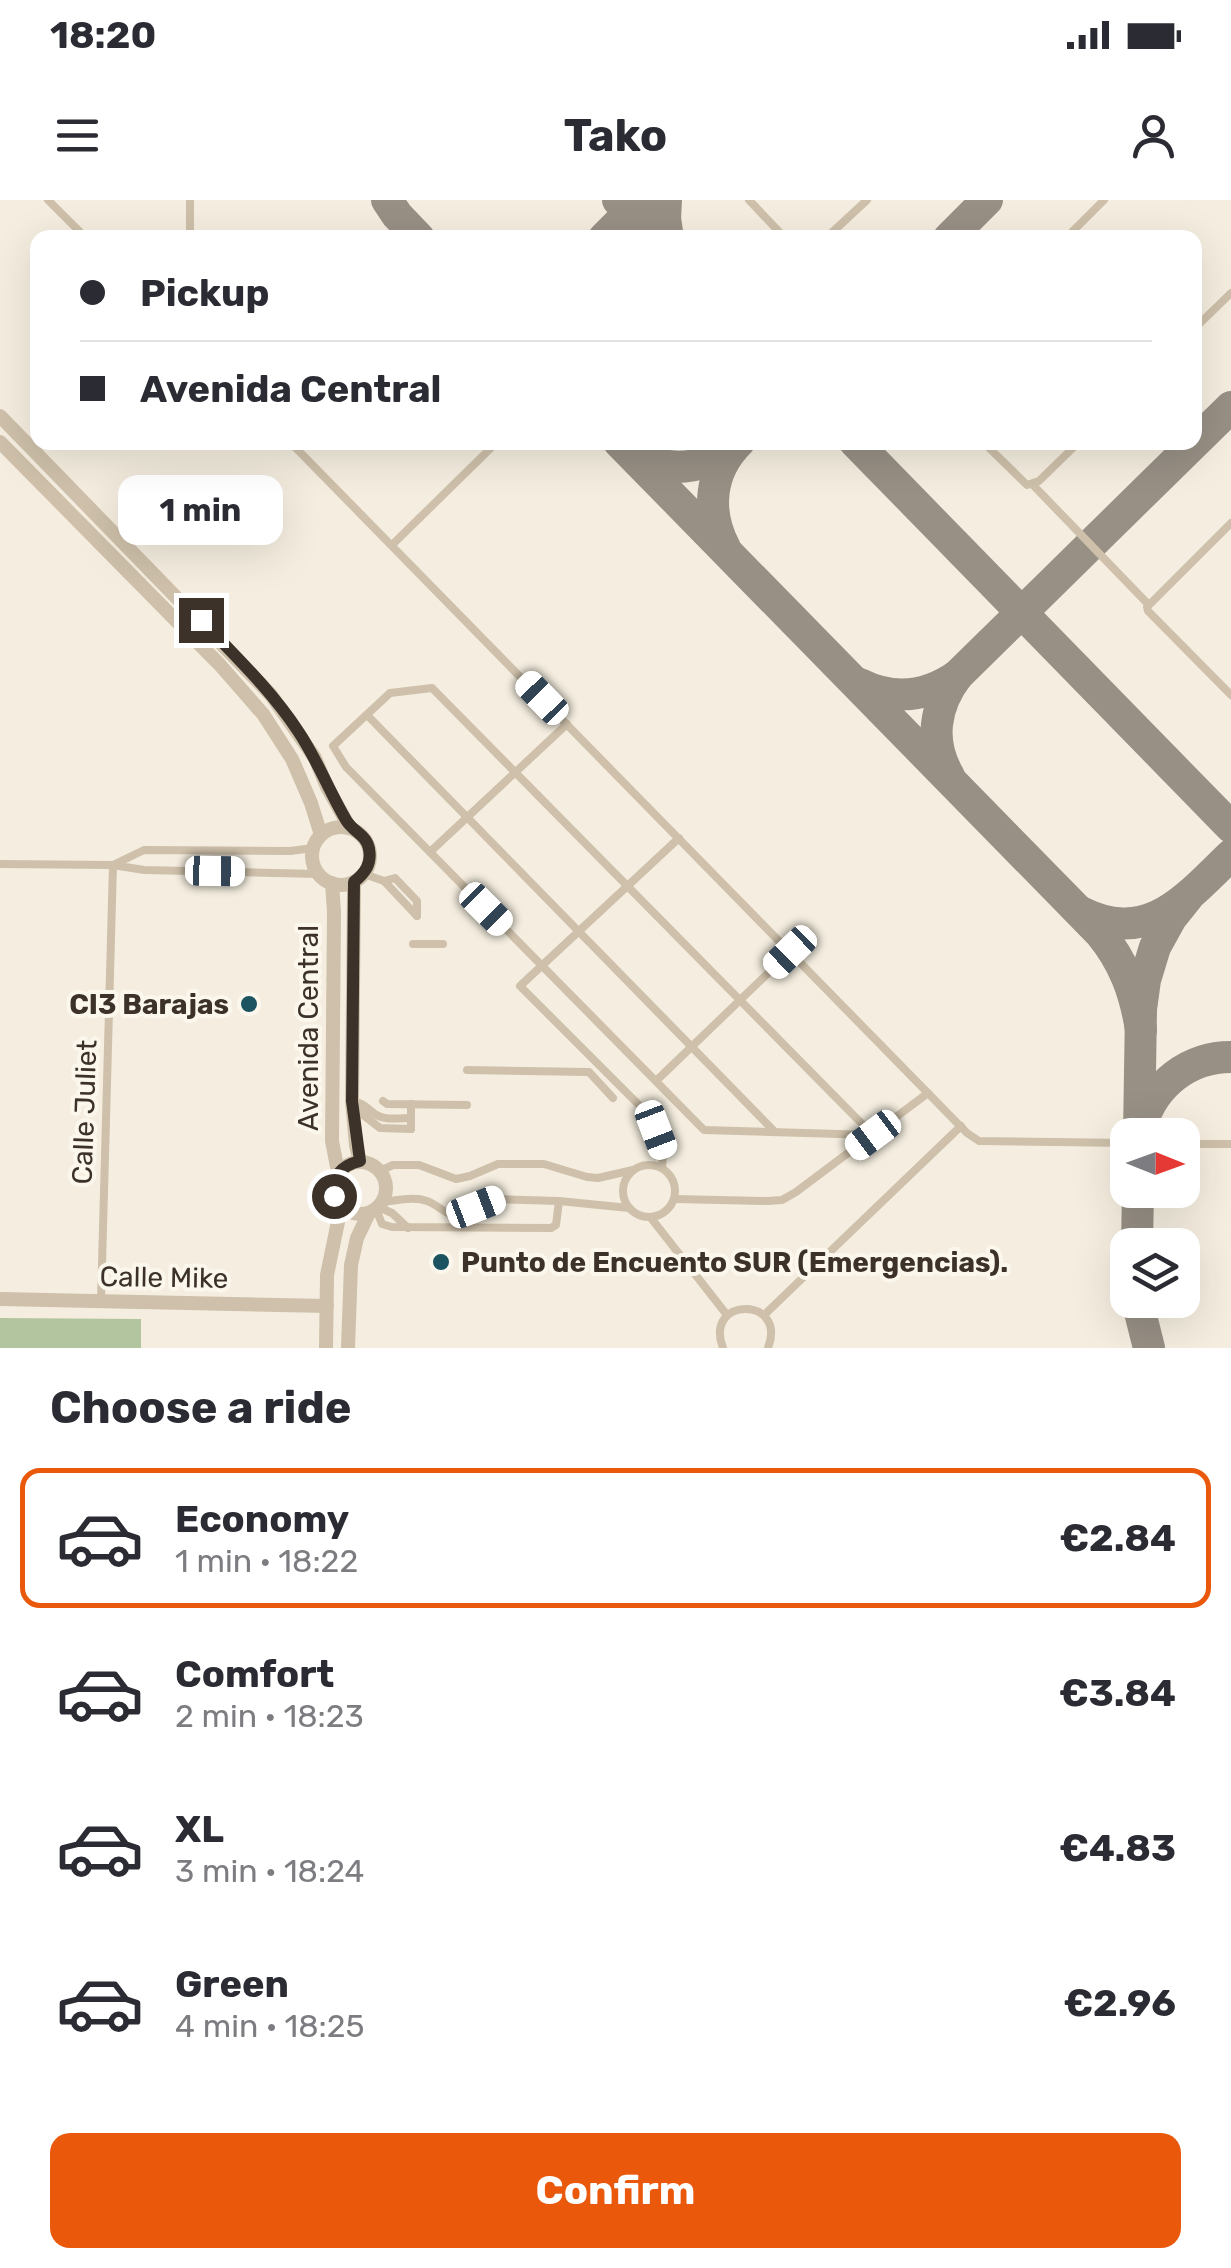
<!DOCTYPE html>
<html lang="en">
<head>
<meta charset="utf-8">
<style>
  :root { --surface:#fff; --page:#f2f2f3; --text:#2b2b33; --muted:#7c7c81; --line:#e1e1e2; --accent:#ea580c }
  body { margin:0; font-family:Rubik,sans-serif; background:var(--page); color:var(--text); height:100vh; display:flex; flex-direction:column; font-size:38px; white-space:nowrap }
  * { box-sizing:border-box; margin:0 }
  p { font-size:32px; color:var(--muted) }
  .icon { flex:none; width:55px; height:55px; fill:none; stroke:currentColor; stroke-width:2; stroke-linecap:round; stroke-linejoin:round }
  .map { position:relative; height:1148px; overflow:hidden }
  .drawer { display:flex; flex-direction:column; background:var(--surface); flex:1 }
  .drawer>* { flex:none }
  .guide { position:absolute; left:30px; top:30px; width:1172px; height:220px; border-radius:20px; box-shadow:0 10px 40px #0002; display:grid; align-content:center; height:220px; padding:0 50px; background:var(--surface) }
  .needle { width:65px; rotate:91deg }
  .fabs { position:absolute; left:1110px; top:918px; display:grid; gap:20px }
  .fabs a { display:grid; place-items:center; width:90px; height:90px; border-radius:20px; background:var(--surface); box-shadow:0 10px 40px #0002; font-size:50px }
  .end { position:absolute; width:45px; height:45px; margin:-22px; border:12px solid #3c322a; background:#fff; box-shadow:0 0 0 5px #fff }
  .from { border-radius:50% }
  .bubble { position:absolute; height:70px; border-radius:20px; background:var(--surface); box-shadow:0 10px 40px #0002; font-size:32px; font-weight:700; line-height:70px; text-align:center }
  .car { position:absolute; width:30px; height:60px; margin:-30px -15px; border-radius:12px; box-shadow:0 0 8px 2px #0007; background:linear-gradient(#fff 24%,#345 0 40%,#fff 0 76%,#345 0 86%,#fff 0) }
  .guide b { display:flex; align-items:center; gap:35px; height:95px; font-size:38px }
  .guide b+b { border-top:2px solid var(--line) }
  .guide i { width:25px; height:25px; background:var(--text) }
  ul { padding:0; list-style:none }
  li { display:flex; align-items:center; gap:30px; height:140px; margin:0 20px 15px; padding:0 30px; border:5px solid transparent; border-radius:20px }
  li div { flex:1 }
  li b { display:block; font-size:38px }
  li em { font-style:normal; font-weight:700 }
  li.on { border-color:var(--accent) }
  li>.icon { width:90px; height:90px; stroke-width:1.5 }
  h2 { padding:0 50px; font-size:45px; line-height:120px }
  .primary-button { display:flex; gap:20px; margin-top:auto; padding:20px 50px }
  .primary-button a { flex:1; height:115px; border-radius:20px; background:var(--accent); color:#fff; font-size:40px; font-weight:700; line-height:115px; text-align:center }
  .status { display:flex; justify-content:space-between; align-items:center; height:70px; padding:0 50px; background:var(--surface); direction:ltr }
  .status svg { height:28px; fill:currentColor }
  header { display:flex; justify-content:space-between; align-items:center; height:130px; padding:0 50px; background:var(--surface); font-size:45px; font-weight:700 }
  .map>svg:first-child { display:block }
  .green { fill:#b3c59e }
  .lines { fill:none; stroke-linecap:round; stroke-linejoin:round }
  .taxiway { stroke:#989085; stroke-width:32 }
  .lane { stroke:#cec0aa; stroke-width:8 }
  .street { stroke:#cec0aa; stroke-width:14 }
  .route { stroke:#3c322a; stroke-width:12 }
  .poi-dot { fill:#1c5360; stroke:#fbf7ed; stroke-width:4 }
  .labels { text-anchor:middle; stroke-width:8; stroke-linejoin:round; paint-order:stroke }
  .poi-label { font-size:28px; font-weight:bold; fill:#3c322a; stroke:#fbf7ed; text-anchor:end }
  .street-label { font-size:28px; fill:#3c322a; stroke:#fbf7ed }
</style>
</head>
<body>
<div class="status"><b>18:20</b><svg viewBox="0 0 49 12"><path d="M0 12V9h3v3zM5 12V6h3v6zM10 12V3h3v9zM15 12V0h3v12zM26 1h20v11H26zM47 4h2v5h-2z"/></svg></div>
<header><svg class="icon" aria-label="menu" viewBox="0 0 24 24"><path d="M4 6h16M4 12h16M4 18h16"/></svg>Tako<svg class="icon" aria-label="person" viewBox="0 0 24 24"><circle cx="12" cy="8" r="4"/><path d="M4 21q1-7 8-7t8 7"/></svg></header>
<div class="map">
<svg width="1231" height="1148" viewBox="0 0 1231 1148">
  <rect width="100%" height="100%" fill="#f5eee0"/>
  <!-- green -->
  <polygon class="green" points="0,1118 141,1119 141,1148 0,1148"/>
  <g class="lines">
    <!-- taxiway -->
    <g class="taxiway">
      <polyline points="387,0 397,15 419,38"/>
      <polyline points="618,0 655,38"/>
      <polyline points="666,0 665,18 668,38"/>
      <polyline points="604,38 642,0"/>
      <polyline points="949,38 987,0"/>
      <path d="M 619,242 L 1100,733 C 1124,762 1135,792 1141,830"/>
      <polyline points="855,242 1231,627"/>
      <path d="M 634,255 C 668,273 702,270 733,248"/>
      <path d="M 725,348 C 706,312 709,272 739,242"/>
      <path d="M 860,484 C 894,501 927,497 958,475 L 1231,207"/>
      <path d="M 949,576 C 929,542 934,506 958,475"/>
      <path d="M 1081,712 C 1149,746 1186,698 1231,655"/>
      <path d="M 1142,924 C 1154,884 1189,857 1231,857"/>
      <polyline points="1139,935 1141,809 1145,780 1155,747 1171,718 1187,698"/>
      <polyline points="1137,1045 1138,990"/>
      <polyline points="1137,1100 1149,1148"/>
    </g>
    <!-- lane -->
    <g class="lane">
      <polyline points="48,0 86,38"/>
      <polyline points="190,0 190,38"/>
      <polyline points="749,0 785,38"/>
      <polyline points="826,38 867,0"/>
      <polyline points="1066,38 1104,0"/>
      <polyline points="1195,128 1231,93"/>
      <polyline points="290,242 967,933 979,941 1128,943"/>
      <polyline points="983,242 1027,285 1039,281 1079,242"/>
      <polyline points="1032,284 1148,404"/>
      <polyline points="1231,323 1147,407 1148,411 1231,495"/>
      <polyline points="392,345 497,242"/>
      <polygon points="432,488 873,935 704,930 346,567 333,546 390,493"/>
      <polyline points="367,515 775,932"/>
      <polyline points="313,648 290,651 144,650 113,665 144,670 318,674"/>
      <polyline points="430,652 567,524"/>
      <polyline points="0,664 113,665 101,1101"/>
      <polyline points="364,674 384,681 417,716"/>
      <polyline points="384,681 395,678 417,701 417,716"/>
      <polyline points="413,744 443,744"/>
      <polyline points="467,870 589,872 613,898"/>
      <polyline points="656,881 790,752"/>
      <path d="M 352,901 C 364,903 366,908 375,914 C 385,921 400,918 411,918 L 411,904"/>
      <polyline points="383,901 387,904 467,905"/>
      <polyline points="353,907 380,928 411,929 411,918"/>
      <polyline points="1182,944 1231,944"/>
      <circle cx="649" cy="991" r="26"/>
      <path d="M 662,968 C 665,942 656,929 642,908 L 520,786 L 679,638"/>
      <polyline points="380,971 393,965 419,965 456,979 470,976 498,964 544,964 587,977 598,978 633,970"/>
      <polyline points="675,999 767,1001 782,1000 796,992 928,893"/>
      <path d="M 382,1002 C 396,1001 413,996 427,1001 C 438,1005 445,1014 457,1017 L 496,999 L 559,1001 L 629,1008"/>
      <polyline points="378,1007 392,1013 408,1028"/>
      <polyline points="376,1009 382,1024 392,1027 551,1028 556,1025 559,1001"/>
      <polyline points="651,1018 727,1115"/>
      <polyline points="764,1115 961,926"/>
      <path d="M 723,1148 C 703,1096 788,1096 768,1148"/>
    </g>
    <!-- street -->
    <g class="street">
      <polyline points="0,216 271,495 315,558 327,587 350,628"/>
      <polyline points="0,242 220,465 263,514 292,559 311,603 321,635"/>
      <circle cx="341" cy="656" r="29"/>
      <polyline points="354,682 352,901 356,946 360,961"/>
      <polyline points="332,683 334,712 332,941 338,972"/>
      <circle cx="360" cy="988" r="26"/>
      <polyline points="0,1099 327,1106"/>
      <polyline points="326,1148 327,1075 341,1007"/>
      <polyline points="348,1148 351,1065 357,1038 369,1013"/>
    </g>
  </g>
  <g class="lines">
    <!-- route -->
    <path class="route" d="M 201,420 C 235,456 271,490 298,531 C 317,559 329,591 346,620 C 353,632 367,635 369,649 C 372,664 365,673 354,682 L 352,901 L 360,961 C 340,966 333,976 334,996"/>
  </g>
  <!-- markers -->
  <g class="poi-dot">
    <circle cx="249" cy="804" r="10"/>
    <circle cx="441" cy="1062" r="10"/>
  </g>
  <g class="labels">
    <!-- poi labels -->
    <g class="poi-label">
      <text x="229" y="814">CI3 Barajas</text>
      <text x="461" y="1072" text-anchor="start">Punto de Encuento SUR (Emergencias).</text>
    </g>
    <!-- street labels -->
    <g class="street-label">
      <text transform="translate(308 828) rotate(-90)" y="10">Avenida Central</text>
      <text transform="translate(84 912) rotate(-88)" y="10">Calle Juliet</text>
      <text transform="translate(164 1077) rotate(1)" y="10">Calle Mike</text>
    </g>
  </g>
</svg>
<div class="fabs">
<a><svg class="needle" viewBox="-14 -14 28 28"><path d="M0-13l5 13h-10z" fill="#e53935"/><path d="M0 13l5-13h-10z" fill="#7c7c81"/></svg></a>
<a><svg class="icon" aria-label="layers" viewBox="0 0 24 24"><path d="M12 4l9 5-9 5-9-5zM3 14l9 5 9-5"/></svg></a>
</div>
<i class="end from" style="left:334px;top:996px"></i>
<i class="end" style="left:201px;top:420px"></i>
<div class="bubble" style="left:118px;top:275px;width:165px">1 min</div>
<i class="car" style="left:542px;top:498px;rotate:316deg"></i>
<i class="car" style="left:215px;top:671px;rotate:91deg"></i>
<i class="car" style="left:486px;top:709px;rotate:135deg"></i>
<i class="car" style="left:790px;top:752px;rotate:226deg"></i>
<i class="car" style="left:656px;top:930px;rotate:159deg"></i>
<i class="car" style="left:873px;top:935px;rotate:233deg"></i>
<i class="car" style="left:476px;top:1007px;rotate:69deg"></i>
<div class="guide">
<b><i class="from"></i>Pickup</b>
<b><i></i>Avenida Central</b>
</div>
</div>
<section class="drawer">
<h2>Choose a ride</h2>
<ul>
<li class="on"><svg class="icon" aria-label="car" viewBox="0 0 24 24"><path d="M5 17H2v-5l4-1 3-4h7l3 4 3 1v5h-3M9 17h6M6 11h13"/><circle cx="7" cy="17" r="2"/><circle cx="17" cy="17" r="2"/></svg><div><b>Economy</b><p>1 min · 18:22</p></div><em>€2.84</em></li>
<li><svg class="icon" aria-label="car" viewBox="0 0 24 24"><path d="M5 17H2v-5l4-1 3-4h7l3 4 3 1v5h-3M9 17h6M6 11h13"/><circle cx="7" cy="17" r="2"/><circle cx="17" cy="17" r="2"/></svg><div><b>Comfort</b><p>2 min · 18:23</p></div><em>€3.84</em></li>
<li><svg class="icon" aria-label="car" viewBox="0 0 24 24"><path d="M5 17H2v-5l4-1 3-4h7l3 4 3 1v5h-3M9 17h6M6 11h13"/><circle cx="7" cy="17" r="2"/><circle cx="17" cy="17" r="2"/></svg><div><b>XL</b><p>3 min · 18:24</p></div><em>€4.83</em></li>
<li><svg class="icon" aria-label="car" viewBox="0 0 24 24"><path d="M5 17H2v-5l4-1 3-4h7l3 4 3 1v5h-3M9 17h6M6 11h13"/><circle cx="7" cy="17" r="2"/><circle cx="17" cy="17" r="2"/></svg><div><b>Green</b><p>4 min · 18:25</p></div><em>€2.96</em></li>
</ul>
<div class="primary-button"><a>Confirm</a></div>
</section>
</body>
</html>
